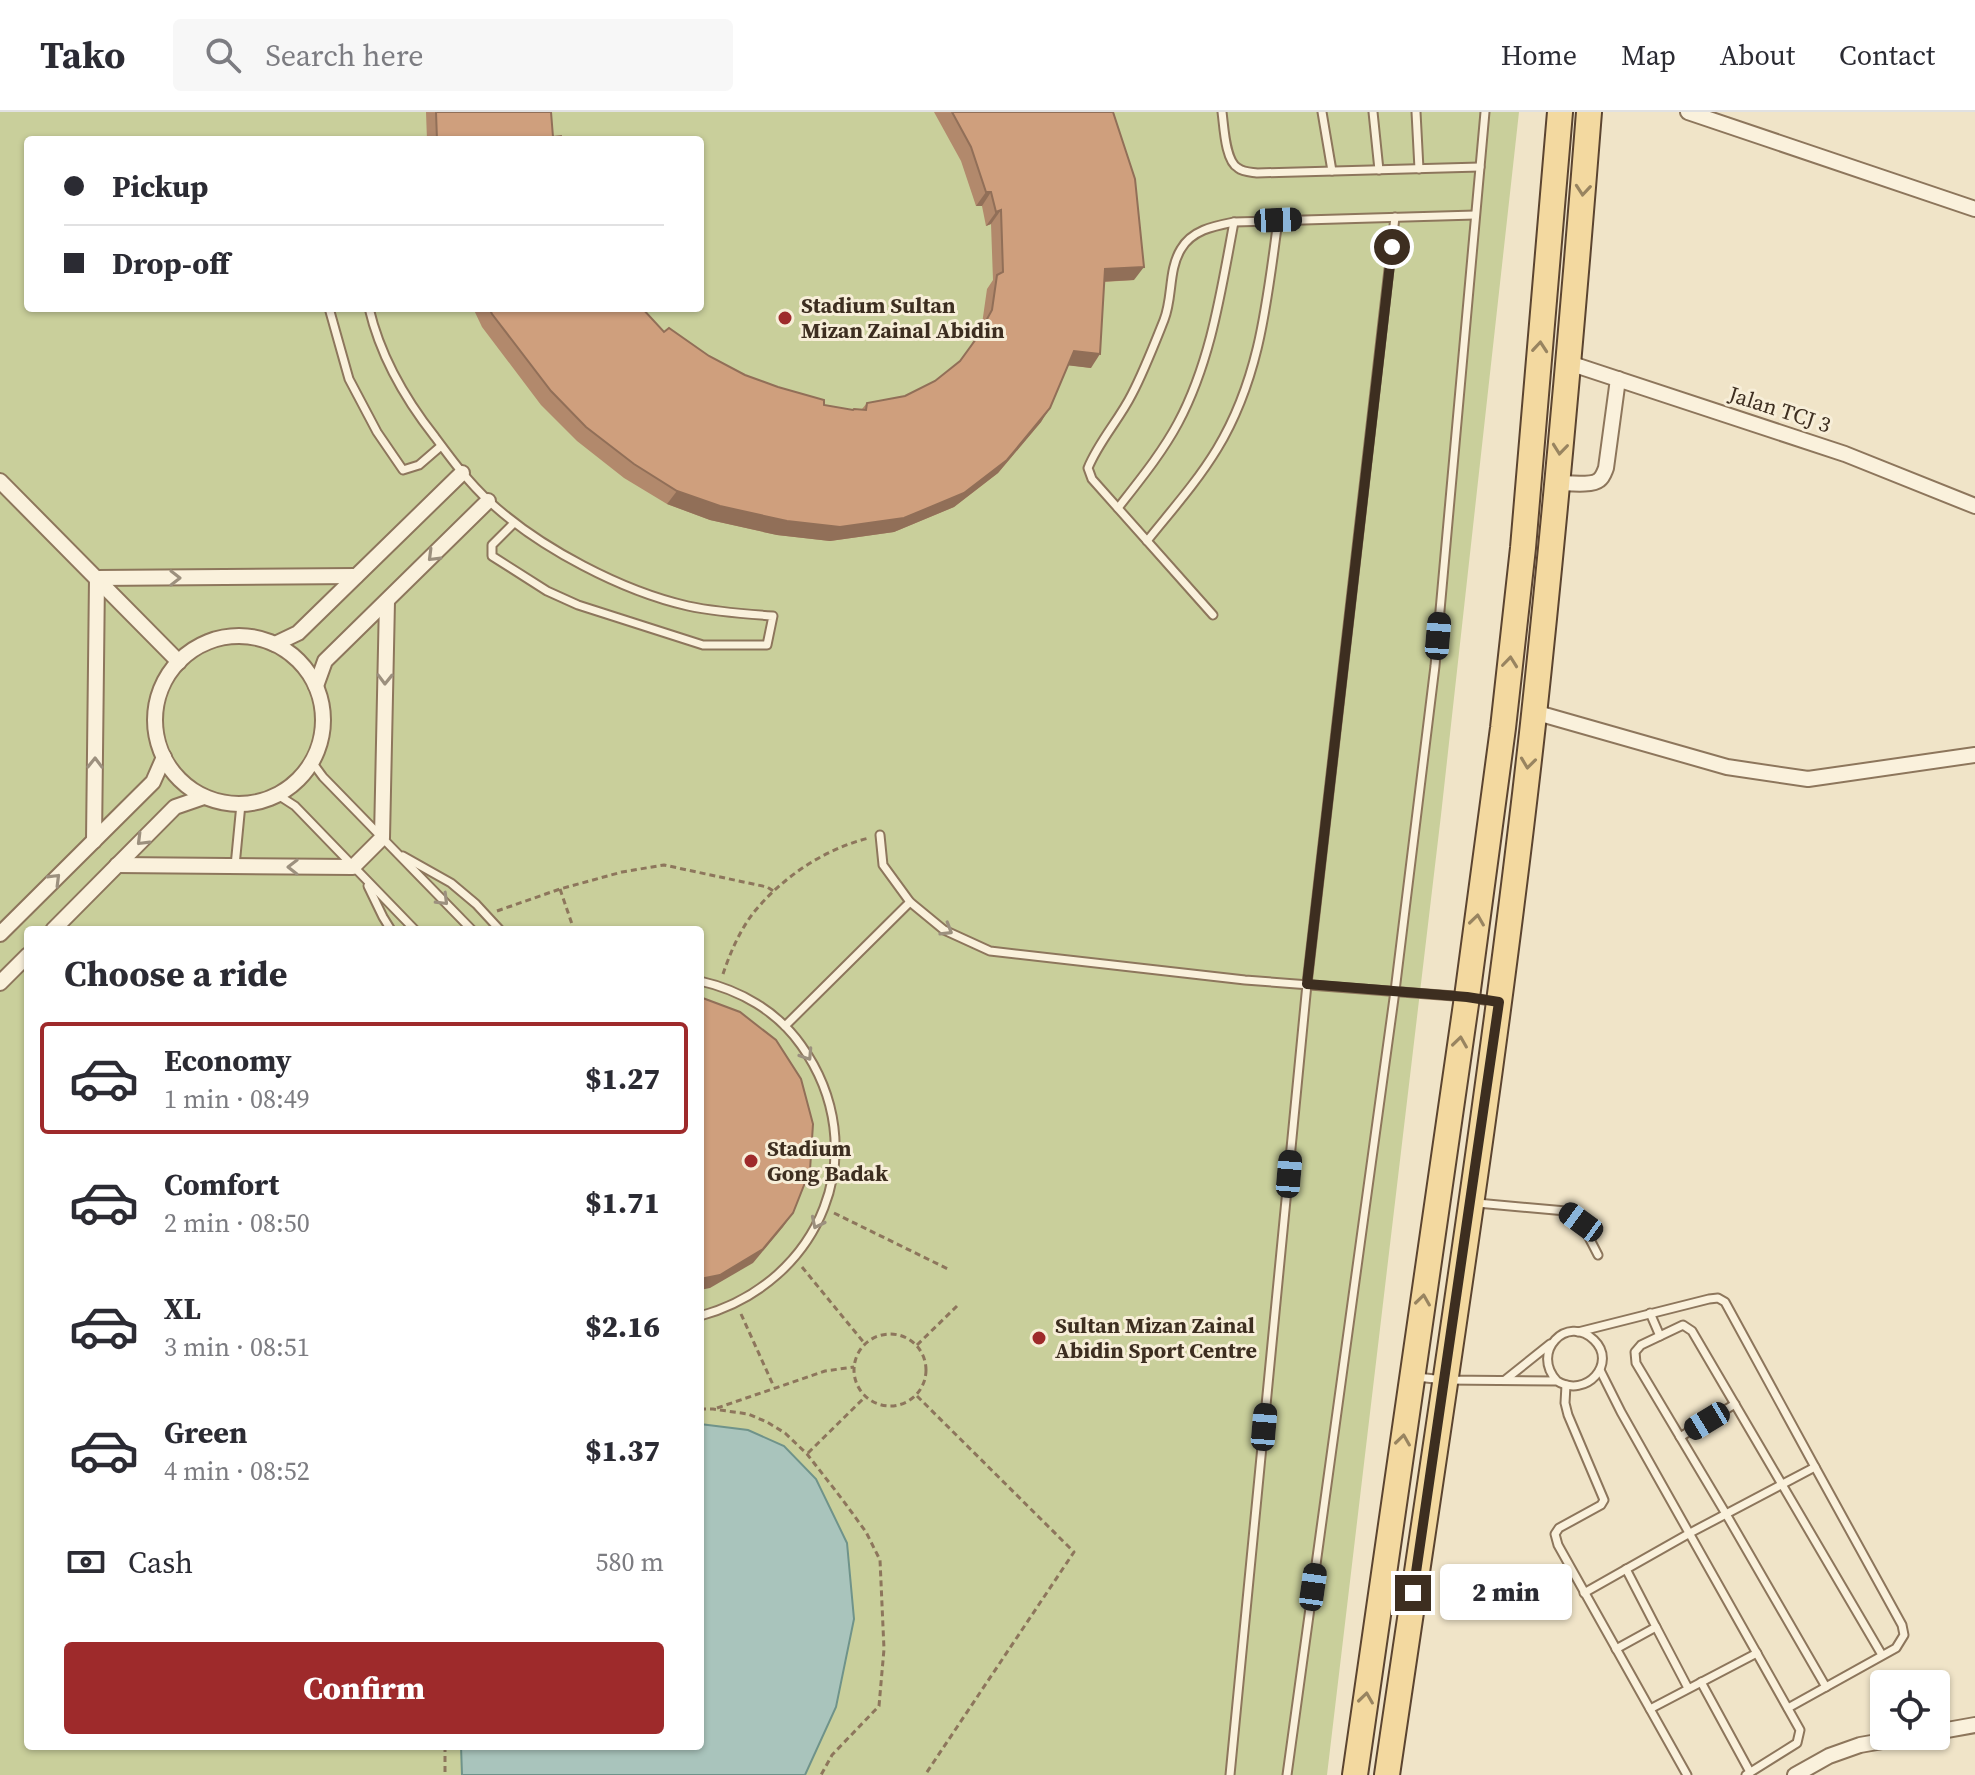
<!DOCTYPE html>
<html lang="en">
<head>
<meta charset="utf-8">
<style>
  :root { --surface:#fff; --page:#f7f7f7; --text:#2b2b33; --muted:#7c7c81; --line:#e1e1e2; --accent:#9e2a2b }
  body { margin:0; font-family:"Source Serif 4",serif; background:var(--page); color:var(--text); height:100vh; display:flex; flex-direction:column; font-size:30px; white-space:nowrap }
  * { box-sizing:border-box; margin:0 }
  p { font-size:26px; color:var(--muted) }
  .icon { flex:none; width:44px; height:44px; fill:none; stroke:currentColor; stroke-width:2; stroke-linecap:round; stroke-linejoin:round }
  .map { position:relative; flex:1; overflow:hidden }
  .details { position:absolute; left:24px; top:814px; width:680px; height:824px; display:flex; flex-direction:column; background:var(--surface); border-radius:8px; box-shadow:0 2px 6px #0004 }
  .details>* { flex:none }
  .top-card { position:absolute; left:24px; top:24px; width:680px; height:176px; border-radius:8px; box-shadow:0 2px 6px #0004; display:grid; align-content:center; height:176px; padding:0 40px; background:var(--surface) }
  .tools { position:absolute; left:1870px; top:1558px; display:grid; gap:16px }
  .tools a { display:grid; place-items:center; width:80px; height:80px; border-radius:8px; background:var(--surface); box-shadow:0 2px 6px #0004; font-size:40px }
  .end { position:absolute; width:36px; height:36px; margin:-18px; border:10px solid #3d2e20; background:#fff; box-shadow:0 0 0 4px #fff }
  .from { border-radius:50% }
  .bubble { position:absolute; height:56px; border-radius:8px; background:var(--surface); box-shadow:0 2px 6px #0004; font-size:26px; font-weight:800; line-height:56px; text-align:center }
  .car { position:absolute; width:24px; height:48px; margin:-24px -12px; border-radius:10px; box-shadow:0 0 6px 2px #0007; background:linear-gradient(#222 24%,#8ab4d8 0 40%,#222 0 76%,#8ab4d8 0 86%,#222 0) }
  .top-card b { display:flex; align-items:center; gap:28px; height:76px; font-size:30px }
  .top-card b+b { border-top:2px solid var(--line) }
  .top-card i { width:20px; height:20px; background:var(--text) }
  ul { padding:0; list-style:none }
  li { display:flex; align-items:center; gap:24px; height:112px; margin:0 16px 12px; padding:0 24px; border:4px solid transparent; border-radius:8px }
  li div { flex:1 }
  li b { display:block; font-size:30px }
  li em { font-style:normal; font-weight:800 }
  li.selected { border-color:var(--accent) }
  li>.icon { width:72px; height:72px; stroke-width:1.5 }
  h2 { padding:0 40px; font-size:36px; line-height:96px }
  .pay { display:flex; align-items:center; gap:20px; height:88px; padding:0 40px; font-size:30px }
  .pay p { margin-inline-start:auto }
  .action { display:flex; gap:16px; margin-top:auto; padding:16px 40px }
  .action a { flex:1; height:92px; border-radius:8px; background:var(--accent); color:#fff; font-size:32px; font-weight:800; line-height:92px; text-align:center }
  header { display:flex; align-items:center; gap:48px; box-sizing:border-box; height:112px; padding:0 40px; background:var(--surface); border-bottom:2px solid var(--line) }
  header strong { font-size:38px }
  nav { display:flex; gap:44px; margin-inline-start:auto; font-size:28px }
  .search { width:560px; height:72px; background:var(--page); display:flex; align-items:center; gap:20px; box-sizing:border-box; padding:0 28px; border-radius:8px; color:var(--muted); font-size:30px }
  .map>svg:first-child { display:block }
  .green { fill:#c9cf9b; fill-rule:evenodd }
  .water { fill:#a9c4bc; stroke:#6f938a; stroke-width:2 }
  .lines { fill:none; stroke-linecap:round; stroke-linejoin:round }
  .service-casing { stroke:#8d765c; stroke-width:11 }
  .minor-casing { stroke:#8d765c; stroke-width:18 }
  .primary-casing { stroke:#5b4430; stroke-width:28 }
  .path { stroke:#8d765c; stroke-width:3; stroke-dasharray:6 4; stroke-linecap:butt }
  .service { stroke:#faf1dc; stroke-width:7 }
  .minor { stroke:#faf1dc; stroke-width:14 }
  .primary { stroke:#f3d9a0; stroke-width:24 }
  .wall { fill:#b2896c }
  .shaded-wall { fill:#916f58 }
  .building { fill:#cf9f7d; stroke:#916f58; stroke-width:2 }
  .oneway { stroke:#988460 }
  .oneway2 { stroke:#9c907e }
  .route { stroke:#3d2e20; stroke-width:10 }
  .poi-dot { fill:#9e2a2b; stroke:#f7eed8; stroke-width:3 }
  .labels { text-anchor:middle; stroke-width:6; stroke-linejoin:round; paint-order:stroke }
  .poi-label { font-size:22px; font-weight:bold; fill:#3d2e20; stroke:#f7eed8; text-anchor:start }
  .street-label { font-size:22px; fill:#3d2e20; stroke:#f7eed8 }
</style>
</head>
<body>
<header>
<strong>Tako</strong>
<div class="search"><svg class="icon" aria-label="search" viewBox="0 0 24 24"><circle cx="10" cy="10" r="6"/><path d="M15 15l6 6"/></svg>Search here</div>
<nav><a>Home</a><a>Map</a><a>About</a><a>Contact</a></nav>
</header>
<div class="map">
<svg width="1975" height="1663" viewBox="0 0 1975 1663">
  <rect width="100%" height="100%" fill="#f0e4c8"/>
  <!-- green -->
  <path class="green" d="M 0,0 L 1519,0 L 1441,703 L 1327,1663 L 0,1663 ZM 28,28 L 700,28 L 700,196 L 28,196 ZM 28,818 L 700,818 L 700,1634 L 28,1634 Z"/>
  <!-- water -->
  <polygon class="water" points="700,1312 748,1318 784,1334 816,1367 847,1431 854,1507 836,1595 805,1663 462,1663 461,1634 700,1634"/>
  <g class="lines">
    <!-- service casing -->
    <g class="service-casing">
      <g id="service">
        <path d="M 1222,0 C 1224,14 1225,49 1238,56 C 1243,60 1251,60 1257,61 L 1480,55"/>
        <polyline points="1322,0 1332,59"/>
        <polyline points="1373,0 1379,58"/>
        <polyline points="1416,0 1419,57"/>
        <polyline points="329,196 349,267 377,320 403,358 419,353 441,334"/>
        <path d="M 369,196 C 380,243 405,287 435,325 C 452,348 469,371 490,390 C 540,436 622,479 688,494 C 716,500 744,502 773,504 L 767,533 L 703,533 L 578,493 L 547,479 L 492,444 L 492,433 L 514,411"/>
        <path d="M 1118,396 C 1139,369 1162,341 1178,311 C 1211,249 1221,179 1234,110"/>
        <path d="M 1147,429 C 1171,399 1197,370 1217,337 C 1260,266 1267,189 1278,108"/>
        <path d="M 1213,503 L 1092,367 L 1088,356 C 1099,329 1119,308 1132,282 C 1144,259 1154,233 1164,208 C 1173,186 1168,158 1181,137 C 1192,118 1214,114 1234,110 L 1475,103"/>
        <polyline points="312,650 323,665 472,818"/>
        <polyline points="278,683 295,694 415,818"/>
        <polyline points="880,723 883,753 910,790 944,818 990,839 1245,868 1467,885 1496,890"/>
        <polyline points="403,744 451,771 476,792 500,818"/>
        <polyline points="235,754 241,692"/>
        <polyline points="368,774 383,805 391,818"/>
        <path d="M 700,869 C 740,878 777,899 801,933 C 876,1038 821,1171 700,1204"/>
        <polyline points="785,914 910,790"/>
        <polyline points="1477,1091 1566,1099 1581,1110 1598,1143"/>
        <polyline points="1650,1201 1660,1224"/>
        <polyline points="1578,1220 1709,1187 1718,1186 1725,1190 1815,1355 1690,1421 1584,1481"/>
        <polyline points="1600,1258 1621,1300 1800,1618 1797,1631 1746,1663"/>
        <path d="M 1417,1265 L 1444,1268 L 1557,1269 C 1586,1287 1618,1251 1594,1228 C 1567,1202 1530,1240 1557,1269"/>
        <polyline points="1505,1268 1550,1232"/>
        <polyline points="1566,1273 1565,1291 1568,1303 1604,1388 1601,1393 1559,1416 1555,1422 1558,1433 1687,1663"/>
        <polyline points="1680,1325 1735,1292"/>
        <polyline points="1656,1515 1688,1576"/>
        <polyline points="1616,1537 1656,1515 1626,1457"/>
        <polyline points="1701,1570 1750,1660"/>
        <polyline points="1826,1575 1726,1402 1636,1251 1635,1240 1641,1233 1683,1213 1692,1219 1882,1543"/>
        <polyline points="1788,1596 1896,1536 1904,1523 1902,1513 1815,1355"/>
        <polyline points="1650,1597 1757,1541"/>
        <polyline points="1230,1663 1307,872 1395,105"/>
        <polyline points="1287,1663 1395,879 1435,554 1485,0"/>
      </g>
    </g>
    <!-- minor casing -->
    <g class="minor-casing">
      <g id="minor">
        <polyline points="1688,0 1975,97"/>
        <polyline points="1569,251 1845,342 1975,394"/>
        <polyline points="0,369 179,550"/>
        <path d="M 1557,371 C 1567,371 1592,374 1599,368 C 1603,365 1604,361 1606,356 L 1618,267"/>
        <polyline points="97,466 356,464"/>
        <circle cx="239" cy="608" r="84"/>
        <polyline points="275,532 298,521 462,361"/>
        <polyline points="316,574 325,549 488,389"/>
        <polyline points="1534,600 1727,655 1808,667 1975,643"/>
        <polyline points="94,729 97,466"/>
        <polyline points="117,753 353,755 382,726 387,489"/>
        <polyline points="53,818 175,695 204,685"/>
        <polyline points="0,822 153,670 164,645"/>
        <polyline points="0,871 28,843"/>
        <polyline points="1936,1620 1975,1613"/>
        <polyline points="1795,1663 1829,1644 1860,1633 1911,1624"/>
      </g>
    </g>
    <!-- primary casing -->
    <g class="primary-casing">
      <g id="primary">
        <polyline points="1355,1663 1467,885 1503,616 1523,436 1560,0"/>
        <path d="M 1387,1663 C 1438,1313 1494,964 1533,612 C 1555,408 1573,204 1589,0"/>
      </g>
    </g>
    <!-- path -->
    <g class="path">
      <polyline points="560,777 574,818"/>
      <polyline points="497,799 560,777 622,760 664,753 767,775 775,780"/>
      <path d="M 723,862 C 730,841 740,818 754,800 C 783,765 824,737 869,726"/>
      <polyline points="28,1026 28,1043"/>
      <polyline points="834,1101 950,1158"/>
      <polyline points="802,1155 865,1232"/>
      <polyline points="741,1202 774,1275"/>
      <circle cx="890" cy="1258" r="36"/>
      <polyline points="917,1233 957,1194"/>
      <polyline points="917,1284 1074,1440 925,1663"/>
      <polyline points="717,1296 825,1259 854,1255"/>
      <polyline points="700,1297 713,1297 748,1302 767,1310 785,1321 807,1342 842,1387 866,1420 880,1448 884,1537 879,1594 832,1643 821,1663"/>
      <polyline points="808,1341 865,1285"/>
      <polyline points="445,1634 445,1663"/>
    </g>
    <!-- service -->
    <use href="#service" class="service"/>
    <!-- minor -->
    <use href="#minor" class="minor"/>
    <!-- primary -->
    <use href="#primary" class="primary"/>
  </g>
  <!-- wall -->
  <g class="wall">
    <polygon points="426,0 551,0 553,25 562,28 427,28"/>
    <polygon points="934,0 1113,0 1134,168 1104,170 1091,256 1068,253 1041,310 998,361 954,395 894,420 830,429 777,423 710,408 667,392 624,366 577,329 541,293 482,215 473,196 642,196 664,220 709,244 745,263 824,293 853,298 862,297 867,291 905,284 935,269 960,249 968,239 982,212 987,177 993,168 991,112 986,114 982,94 976,94 961,49"/>
  </g>
  <!-- shaded-wall -->
  <g class="shaded-wall">
    <polygon points="986,80 991,80 982,94 976,94"/>
    <polygon points="1001,98 991,112 986,114 996,100"/>
    <polygon points="1144,155 1134,168 1095,170 1105,157"/>
    <polygon points="1074,239 1100,242 1091,256 1065,253"/>
    <polygon points="1050,296 1041,310 998,361 954,395 894,420 830,429 777,423 710,408 667,392 677,379"/>
    <polygon points="793,1101 783,1115 753,1151 710,1176 700,1178 700,1167"/>
  </g>
  <!-- building -->
  <g class="building">
    <polygon points="436,0 551,0 553,25 561,24 562,28 437,28"/>
    <polygon points="952,0 1113,0 1135,67 1144,155 1105,157 1100,242 1074,239 1050,296 1007,348 964,381 904,406 840,415 787,409 720,394 677,379 634,352 586,315 551,279 492,202 489,196 642,196 664,220 669,216 709,244 745,263 778,275 824,288 824,293 853,298 854,297 866,298 867,291 905,284 935,269 960,249 976,227 992,198 997,163 1003,160 1001,98 996,100 991,80 986,80 971,35"/>
    <polygon points="700,885 740,900 776,928 801,967 813,1012 810,1058 793,1101 763,1137 720,1163 700,1167"/>
  </g>
  <!-- one-way arrows -->
  <defs><path id="oneway-chevron" d="M-2-3.5L2.5 0L-2 3.5" fill="none" stroke-width="1.6" stroke-linecap="round" stroke-linejoin="round" transform="scale(2)"/></defs>
  <g class="oneway">
    <use href="#oneway-chevron" transform="translate(1583 78) rotate(95)"/>
    <use href="#oneway-chevron" transform="translate(1540 235) rotate(-85)"/>
    <use href="#oneway-chevron" transform="translate(1560 337) rotate(96)"/>
    <use href="#oneway-chevron" transform="translate(1510 550) rotate(-84)"/>
    <use href="#oneway-chevron" transform="translate(1528 651) rotate(97)"/>
    <use href="#oneway-chevron" transform="translate(1477 808) rotate(-82)"/>
    <use href="#oneway-chevron" transform="translate(1460 930) rotate(-82)"/>
    <use href="#oneway-chevron" transform="translate(1423 1188) rotate(-82)"/>
    <use href="#oneway-chevron" transform="translate(1403 1328) rotate(-82)"/>
    <use href="#oneway-chevron" transform="translate(1366 1586) rotate(-82)"/>
  </g>
  <g class="oneway2">
    <use href="#oneway-chevron" transform="translate(433 444) rotate(135)"/>
    <use href="#oneway-chevron" transform="translate(175 466)"/>
    <use href="#oneway-chevron" transform="translate(385 567) rotate(91)"/>
    <use href="#oneway-chevron" transform="translate(95 651) rotate(-89)"/>
    <use href="#oneway-chevron" transform="translate(142 728) rotate(135)"/>
    <use href="#oneway-chevron" transform="translate(293 755) rotate(-179)"/>
    <use href="#oneway-chevron" transform="translate(55 767) rotate(-45)"/>
    <use href="#oneway-chevron" transform="translate(443 788) rotate(45)"/>
    <use href="#oneway-chevron" transform="translate(947 818) rotate(31)"/>
    <use href="#oneway-chevron" transform="translate(807 943) rotate(57)"/>
    <use href="#oneway-chevron" transform="translate(817 1111) rotate(116)"/>
  </g>
  <g class="lines">
    <!-- route -->
    <polyline class="route" points="1392,135 1307,872 1467,885 1499,890 1413,1481"/>
  </g>
  <!-- markers -->
  <g class="poi-dot">
    <circle cx="785" cy="206" r="8"/>
    <circle cx="751" cy="1049" r="8"/>
    <circle cx="1039" cy="1226" r="8"/>
  </g>
  <g class="labels">
    <!-- poi labels -->
    <g class="poi-label">
      <text x="801" y="201">Stadium Sultan<tspan x="801" dy="25">Mizan Zainal Abidin</tspan></text>
      <text x="767" y="1044">Stadium<tspan x="767" dy="25">Gong Badak</tspan></text>
      <text x="1055" y="1221">Sultan Mizan Zainal<tspan x="1055" dy="25">Abidin Sport Centre</tspan></text>
    </g>
    <!-- street labels -->
    <g class="street-label">
      <text transform="translate(1780 297) rotate(18)" y="8">Jalan TCJ 3</text>
    </g>
  </g>
</svg>
<div class="tools">
<a><svg class="icon" aria-label="locate" viewBox="0 0 24 24"><circle cx="12" cy="12" r="6"/><path d="M12 2v4M12 18v4M2 12h4M18 12h4"/></svg></a>
</div>
<i class="end from" style="left:1392px;top:135px"></i>
<i class="end" style="left:1413px;top:1481px"></i>
<div class="bubble" style="left:1440px;top:1452px;width:132px">2 min</div>
<i class="car" style="left:1278px;top:108px;rotate:88deg"></i>
<i class="car" style="left:1438px;top:524px;rotate:5deg"></i>
<i class="car" style="left:1289px;top:1062px;rotate:5deg"></i>
<i class="car" style="left:1581px;top:1110px;rotate:306deg"></i>
<i class="car" style="left:1707px;top:1309px;rotate:239deg"></i>
<i class="car" style="left:1264px;top:1315px;rotate:5deg"></i>
<i class="car" style="left:1313px;top:1475px;rotate:8deg"></i>
<div class="top-card">
<b><i class="from"></i>Pickup</b>
<b><i></i>Drop-off</b>
</div>
<section class="details">
<h2>Choose a ride</h2>
<ul>
<li class="selected"><svg class="icon" aria-label="car" viewBox="0 0 24 24"><path d="M5 17H2v-5l4-1 3-4h7l3 4 3 1v5h-3M9 17h6M6 11h13"/><circle cx="7" cy="17" r="2"/><circle cx="17" cy="17" r="2"/></svg><div><b>Economy</b><p>1 min · 08:49</p></div><em>$1.27</em></li>
<li><svg class="icon" aria-label="car" viewBox="0 0 24 24"><path d="M5 17H2v-5l4-1 3-4h7l3 4 3 1v5h-3M9 17h6M6 11h13"/><circle cx="7" cy="17" r="2"/><circle cx="17" cy="17" r="2"/></svg><div><b>Comfort</b><p>2 min · 08:50</p></div><em>$1.71</em></li>
<li><svg class="icon" aria-label="car" viewBox="0 0 24 24"><path d="M5 17H2v-5l4-1 3-4h7l3 4 3 1v5h-3M9 17h6M6 11h13"/><circle cx="7" cy="17" r="2"/><circle cx="17" cy="17" r="2"/></svg><div><b>XL</b><p>3 min · 08:51</p></div><em>$2.16</em></li>
<li><svg class="icon" aria-label="car" viewBox="0 0 24 24"><path d="M5 17H2v-5l4-1 3-4h7l3 4 3 1v5h-3M9 17h6M6 11h13"/><circle cx="7" cy="17" r="2"/><circle cx="17" cy="17" r="2"/></svg><div><b>Green</b><p>4 min · 08:52</p></div><em>$1.37</em></li>
</ul>
<div class="pay"><svg class="icon" aria-label="cash" viewBox="0 0 24 24"><path d="M3 7h18v10H3z"/><circle cx="12" cy="12" r="2"/></svg>Cash<p>580 m</p></div>
<div class="action"><a>Confirm</a></div>
</section>
</div>
</body>
</html>
